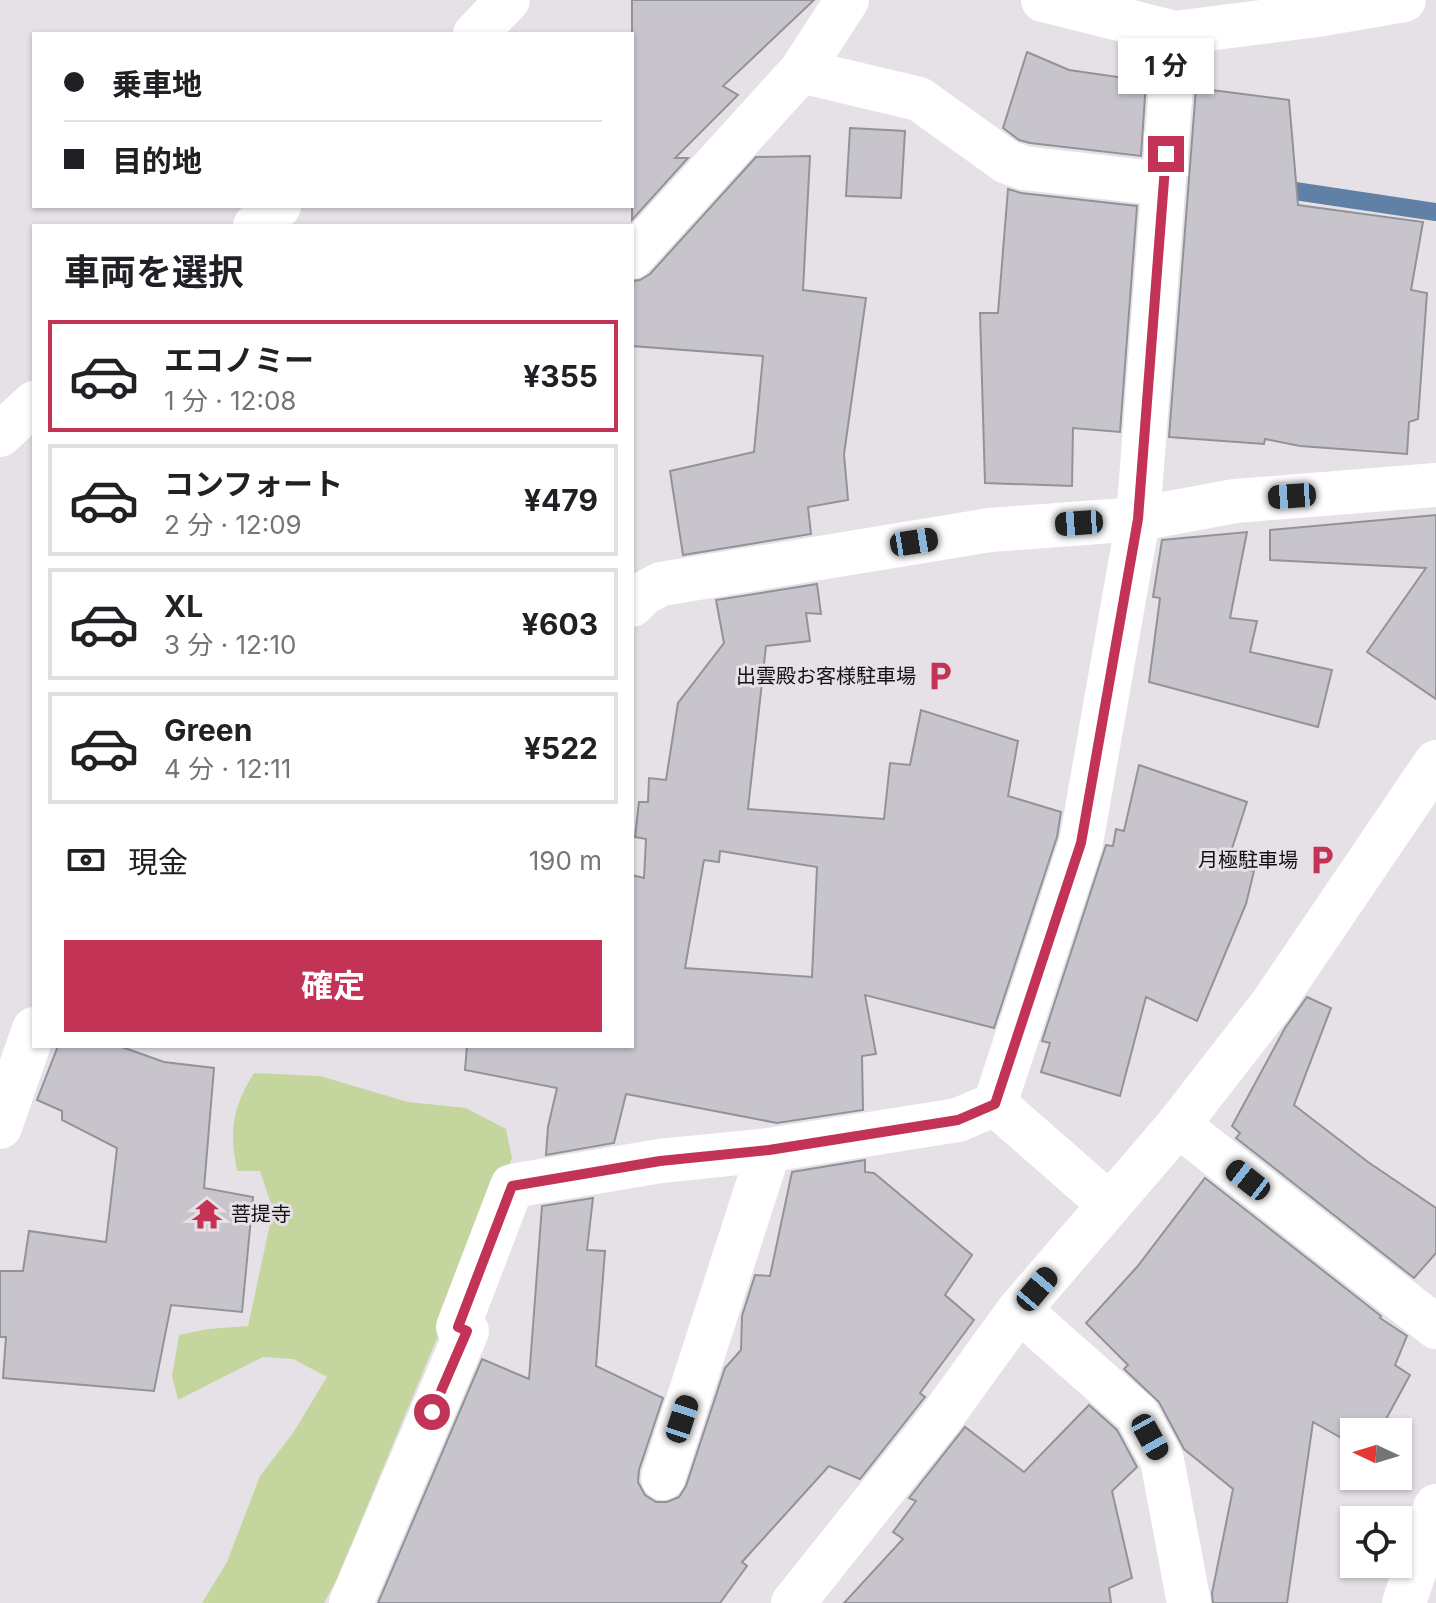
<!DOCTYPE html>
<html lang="ja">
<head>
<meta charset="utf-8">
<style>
  :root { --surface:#fff; --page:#f2f2f2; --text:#202124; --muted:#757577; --line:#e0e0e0; --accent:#c33355 }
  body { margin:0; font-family:Inter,"Noto Sans JP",sans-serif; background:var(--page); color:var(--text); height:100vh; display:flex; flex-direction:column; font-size:30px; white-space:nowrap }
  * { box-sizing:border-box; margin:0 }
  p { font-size:26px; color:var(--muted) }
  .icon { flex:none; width:44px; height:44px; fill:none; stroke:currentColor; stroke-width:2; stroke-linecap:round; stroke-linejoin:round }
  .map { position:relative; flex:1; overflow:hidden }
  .drawer { position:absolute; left:32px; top:224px; width:602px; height:824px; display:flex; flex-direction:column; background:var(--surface); border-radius:0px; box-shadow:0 2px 6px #0004 }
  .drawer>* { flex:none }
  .guide { position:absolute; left:32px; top:32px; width:602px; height:176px; border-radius:0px; box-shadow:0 2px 6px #0004; display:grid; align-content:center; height:176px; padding:0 32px; background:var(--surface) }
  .needle { width:52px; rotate:274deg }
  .tools { position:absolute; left:1340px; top:1418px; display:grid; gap:16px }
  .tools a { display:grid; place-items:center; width:72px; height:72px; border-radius:0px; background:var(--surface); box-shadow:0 2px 6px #0004; font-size:40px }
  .end { position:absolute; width:36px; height:36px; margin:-18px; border:10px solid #c33355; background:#fff; box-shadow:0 0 0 4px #fff }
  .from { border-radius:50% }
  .bubble { position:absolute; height:56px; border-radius:0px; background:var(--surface); box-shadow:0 2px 6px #0004; font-size:26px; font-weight:700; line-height:56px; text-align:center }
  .car { position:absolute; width:24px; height:48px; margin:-24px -12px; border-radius:10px; box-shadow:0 0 6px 2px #0007; background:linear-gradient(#222 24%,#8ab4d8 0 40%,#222 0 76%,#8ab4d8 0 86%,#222 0) }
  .guide b { display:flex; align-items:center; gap:28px; height:76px; font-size:30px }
  .guide b+b { border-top:2px solid var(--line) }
  .guide i { width:20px; height:20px; background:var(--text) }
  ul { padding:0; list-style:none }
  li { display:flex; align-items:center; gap:24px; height:112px; margin:0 16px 12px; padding:0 16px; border:4px solid var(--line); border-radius:0px }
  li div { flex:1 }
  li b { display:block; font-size:30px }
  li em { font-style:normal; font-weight:700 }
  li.selected { border-color:var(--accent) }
  li>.icon { width:72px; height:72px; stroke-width:1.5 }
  h2 { padding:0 32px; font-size:36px; line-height:96px }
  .pay { display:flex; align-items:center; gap:20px; height:88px; padding:0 32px; font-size:30px }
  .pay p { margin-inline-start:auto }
  .action { display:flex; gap:16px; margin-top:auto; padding:16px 32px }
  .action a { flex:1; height:92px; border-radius:0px; background:var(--accent); color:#fff; font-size:32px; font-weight:700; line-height:92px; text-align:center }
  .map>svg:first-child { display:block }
  .green { fill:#c4d69d }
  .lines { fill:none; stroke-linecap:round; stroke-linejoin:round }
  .stream { stroke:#6080a5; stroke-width:18 }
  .building { fill:#c7c4cc; stroke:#949299; stroke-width:2; fill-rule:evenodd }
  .minor { stroke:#fff; stroke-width:44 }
  .route { stroke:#c33355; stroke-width:10 }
  .labels { text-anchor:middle; stroke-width:6; stroke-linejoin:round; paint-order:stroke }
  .poi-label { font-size:20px; fill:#111012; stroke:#e6e1e7; text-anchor:end }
</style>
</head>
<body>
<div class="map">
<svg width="1436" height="1603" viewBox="0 0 1436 1603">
  <rect width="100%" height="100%" fill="#e6e1e7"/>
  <!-- green -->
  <path class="green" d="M 254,1073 L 320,1076 L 408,1102 L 466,1108 L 506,1129 L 512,1158 L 336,1581 L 324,1603 L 202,1603 L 227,1562 L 260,1476 L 293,1433 L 327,1377 L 293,1359 L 263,1357 L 178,1400 L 172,1376 L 179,1335 L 208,1329 L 248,1326 L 273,1210 L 260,1171 L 237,1171 C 229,1131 232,1108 254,1073 Z"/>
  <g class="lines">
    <!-- stream -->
    <polyline class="stream" points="1275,188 1436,212"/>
  </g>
  <!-- building -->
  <g class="building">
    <polygon points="632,0 814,0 723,86 738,95 675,158 688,158 632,220"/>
    <polygon points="1027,52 1069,70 1146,81 1141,156 1030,143 1019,140 1003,128"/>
    <polygon points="1196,88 1289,100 1298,205 1423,222 1411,290 1427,293 1418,419 1409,422 1407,454 1300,446 1265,439 1264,444 1169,437"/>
    <polygon points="850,128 905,131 901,198 846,196"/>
    <polygon points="810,156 803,290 866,298 844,454 848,500 808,507 811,534 683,555 670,471 754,452 763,356 632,346 632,281 640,280 650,274 756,157"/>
    <polygon points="1008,189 1021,193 1137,206 1120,432 1073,428 1072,486 985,483 980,313 998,313"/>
    <polygon points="1436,515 1436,699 1367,652 1426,568 1270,560 1270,530"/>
    <polygon points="1247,532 1230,618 1257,621 1250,652 1332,670 1318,727 1149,682 1160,598 1153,597 1162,540"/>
    <path d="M 817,584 L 821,614 L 806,613 L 810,641 L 766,646 L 748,809 L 884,819 L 890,763 L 910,765 L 921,710 L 1018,741 L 1008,796 L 1061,812 L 1057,837 L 994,1028 L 865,995 L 876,1054 L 862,1056 L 863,1110 L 777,1123 L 626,1094 L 614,1143 L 546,1155 L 548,1127 L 557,1088 L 465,1070 L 467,1046 L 632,1046 L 632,875 L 644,878 L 646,839 L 635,837 L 639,802 L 648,802 L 649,778 L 666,780 L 678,703 L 724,643 L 716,600 ZM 720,851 L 817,867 L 812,977 L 685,968 L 704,860 L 719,862 Z"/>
    <polygon points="1139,765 1247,802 1227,864 1254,871 1246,904 1197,1021 1146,997 1120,1096 1041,1072 1050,1043 1042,1041 1106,845 1113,846 1116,829 1124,831"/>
    <polygon points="1307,997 1331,1008 1294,1105 1368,1162 1436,1208 1436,1253 1414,1278 1236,1138 1240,1133 1232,1126 1285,1028"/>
    <polygon points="58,1046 119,1046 164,1062 214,1068 204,1188 253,1197 242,1312 171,1305 154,1391 3,1378 6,1337 0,1337 0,1271 23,1271 29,1231 106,1242 117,1148 62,1120 62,1111 37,1100"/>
    <polygon points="865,1160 865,1172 874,1173 972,1255 945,1295 974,1320 920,1393 925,1397 860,1479 829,1466 742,1562 747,1566 720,1603 378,1603 482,1359 529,1379 542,1206 593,1198 587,1250 605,1251 596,1366 663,1398 639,1470 638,1482 645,1495 656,1502 667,1502 679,1497 686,1486 725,1368 741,1350 742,1316 755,1275 770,1276 792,1172"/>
    <polygon points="1205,1178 1381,1316 1380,1318 1407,1336 1395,1365 1410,1375 1379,1432 1354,1432 1354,1445 1313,1422 1287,1603 1213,1603 1212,1593 1233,1489 1184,1449 1159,1402 1124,1369 1128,1365 1086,1323 1137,1267"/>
    <polygon points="1089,1405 1117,1430 1137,1467 1112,1491 1132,1578 1109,1588 1111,1603 844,1603 903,1539 893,1532 916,1501 909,1498 965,1427 1024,1472"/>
  </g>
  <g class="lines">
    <!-- minor -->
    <g class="minor">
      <polyline points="1043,0 1175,33 1317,15 1404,0"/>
      <polyline points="475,34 508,0"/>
      <polyline points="801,71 919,99 1007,162 1024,168 1163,184"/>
      <polyline points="255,226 279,206"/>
      <polyline points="632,257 801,71 847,0"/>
      <polyline points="0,435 34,403"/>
      <polyline points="632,605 644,593 661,584 990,530 1138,519 1235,501 1436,485"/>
      <polyline points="1178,1125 1436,1327"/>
      <polyline points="0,1127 34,1029"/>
      <polyline points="1108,1203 995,1104 1081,843 1138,519 1175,33"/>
      <polyline points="1019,1310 1137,1414 1162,1460 1189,1603"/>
      <polyline points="663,1478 769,1150"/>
      <polyline points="351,1603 467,1331 458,1327 512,1186 660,1161 769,1150 958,1120 995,1104"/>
      <polyline points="793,1603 940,1419 1019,1310 1178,1125 1272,1004 1436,762"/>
      <polyline points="1404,1603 1436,1506"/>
    </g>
  </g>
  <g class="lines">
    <!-- route -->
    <polyline class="route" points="432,1412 467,1331 458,1327 512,1186 660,1161 769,1150 958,1120 995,1104 1081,843 1138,519 1166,154"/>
  </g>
  <!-- icons -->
  <defs>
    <g id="parking-bare" transform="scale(2.4)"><path d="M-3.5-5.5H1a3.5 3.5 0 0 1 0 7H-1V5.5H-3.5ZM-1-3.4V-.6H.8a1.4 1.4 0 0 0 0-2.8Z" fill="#c33355" stroke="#e6e1e7" stroke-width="2.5" paint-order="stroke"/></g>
    <g id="temple-bare" transform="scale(2.4)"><path d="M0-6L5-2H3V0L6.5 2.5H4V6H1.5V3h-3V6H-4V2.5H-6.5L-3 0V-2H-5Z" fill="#c33355" stroke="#e6e1e7" stroke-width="2.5" paint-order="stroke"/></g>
  </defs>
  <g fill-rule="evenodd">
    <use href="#parking-bare" x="940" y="676"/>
    <use href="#parking-bare" x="1322" y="860"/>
    <use href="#temple-bare" x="207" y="1214"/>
  </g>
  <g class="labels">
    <!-- poi labels -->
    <g class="poi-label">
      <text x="916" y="683">出雲殿お客様駐車場</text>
      <text x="1298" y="867">月極駐車場</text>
      <text x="231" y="1221" text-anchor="start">菩提寺</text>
    </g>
  </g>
</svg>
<div class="tools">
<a><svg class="needle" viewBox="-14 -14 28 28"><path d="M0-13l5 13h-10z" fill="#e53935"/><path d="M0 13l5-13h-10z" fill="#757577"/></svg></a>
<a><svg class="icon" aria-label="locate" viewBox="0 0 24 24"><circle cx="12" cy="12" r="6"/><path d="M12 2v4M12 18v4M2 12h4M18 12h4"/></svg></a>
</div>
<i class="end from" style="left:432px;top:1412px"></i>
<i class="end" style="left:1166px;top:154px"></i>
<div class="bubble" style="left:1118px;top:38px;width:96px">1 分</div>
<i class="car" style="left:1292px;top:496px;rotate:266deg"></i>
<i class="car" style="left:1079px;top:523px;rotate:266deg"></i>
<i class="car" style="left:914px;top:542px;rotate:81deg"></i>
<i class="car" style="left:1248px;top:1180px;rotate:308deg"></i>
<i class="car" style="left:1037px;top:1289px;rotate:40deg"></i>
<i class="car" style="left:682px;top:1419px;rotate:18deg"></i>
<i class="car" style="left:1150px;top:1437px;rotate:151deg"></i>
<div class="guide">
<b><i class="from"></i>乗車地</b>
<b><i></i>目的地</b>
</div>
<section class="drawer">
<h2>車両を選択</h2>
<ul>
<li class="selected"><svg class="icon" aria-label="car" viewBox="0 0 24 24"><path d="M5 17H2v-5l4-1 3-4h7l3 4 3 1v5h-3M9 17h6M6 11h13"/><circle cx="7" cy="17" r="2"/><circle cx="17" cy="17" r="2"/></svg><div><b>エコノミー</b><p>1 分 · 12:08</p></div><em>¥355</em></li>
<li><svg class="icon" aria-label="car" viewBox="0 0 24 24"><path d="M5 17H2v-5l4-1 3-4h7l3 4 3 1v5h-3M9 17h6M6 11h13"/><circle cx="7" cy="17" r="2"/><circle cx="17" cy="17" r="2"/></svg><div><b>コンフォート</b><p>2 分 · 12:09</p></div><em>¥479</em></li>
<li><svg class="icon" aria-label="car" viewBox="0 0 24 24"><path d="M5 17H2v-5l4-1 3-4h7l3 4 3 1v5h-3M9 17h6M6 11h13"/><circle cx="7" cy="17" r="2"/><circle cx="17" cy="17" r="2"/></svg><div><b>XL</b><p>3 分 · 12:10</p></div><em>¥603</em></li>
<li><svg class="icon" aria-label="car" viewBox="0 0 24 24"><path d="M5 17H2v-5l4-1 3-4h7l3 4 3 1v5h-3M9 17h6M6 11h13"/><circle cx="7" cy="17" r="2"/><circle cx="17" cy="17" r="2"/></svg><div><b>Green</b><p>4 分 · 12:11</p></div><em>¥522</em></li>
</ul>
<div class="pay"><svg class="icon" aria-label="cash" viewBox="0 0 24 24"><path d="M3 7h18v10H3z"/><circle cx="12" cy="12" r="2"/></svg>現金<p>190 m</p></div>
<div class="action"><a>確定</a></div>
</section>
</div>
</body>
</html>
